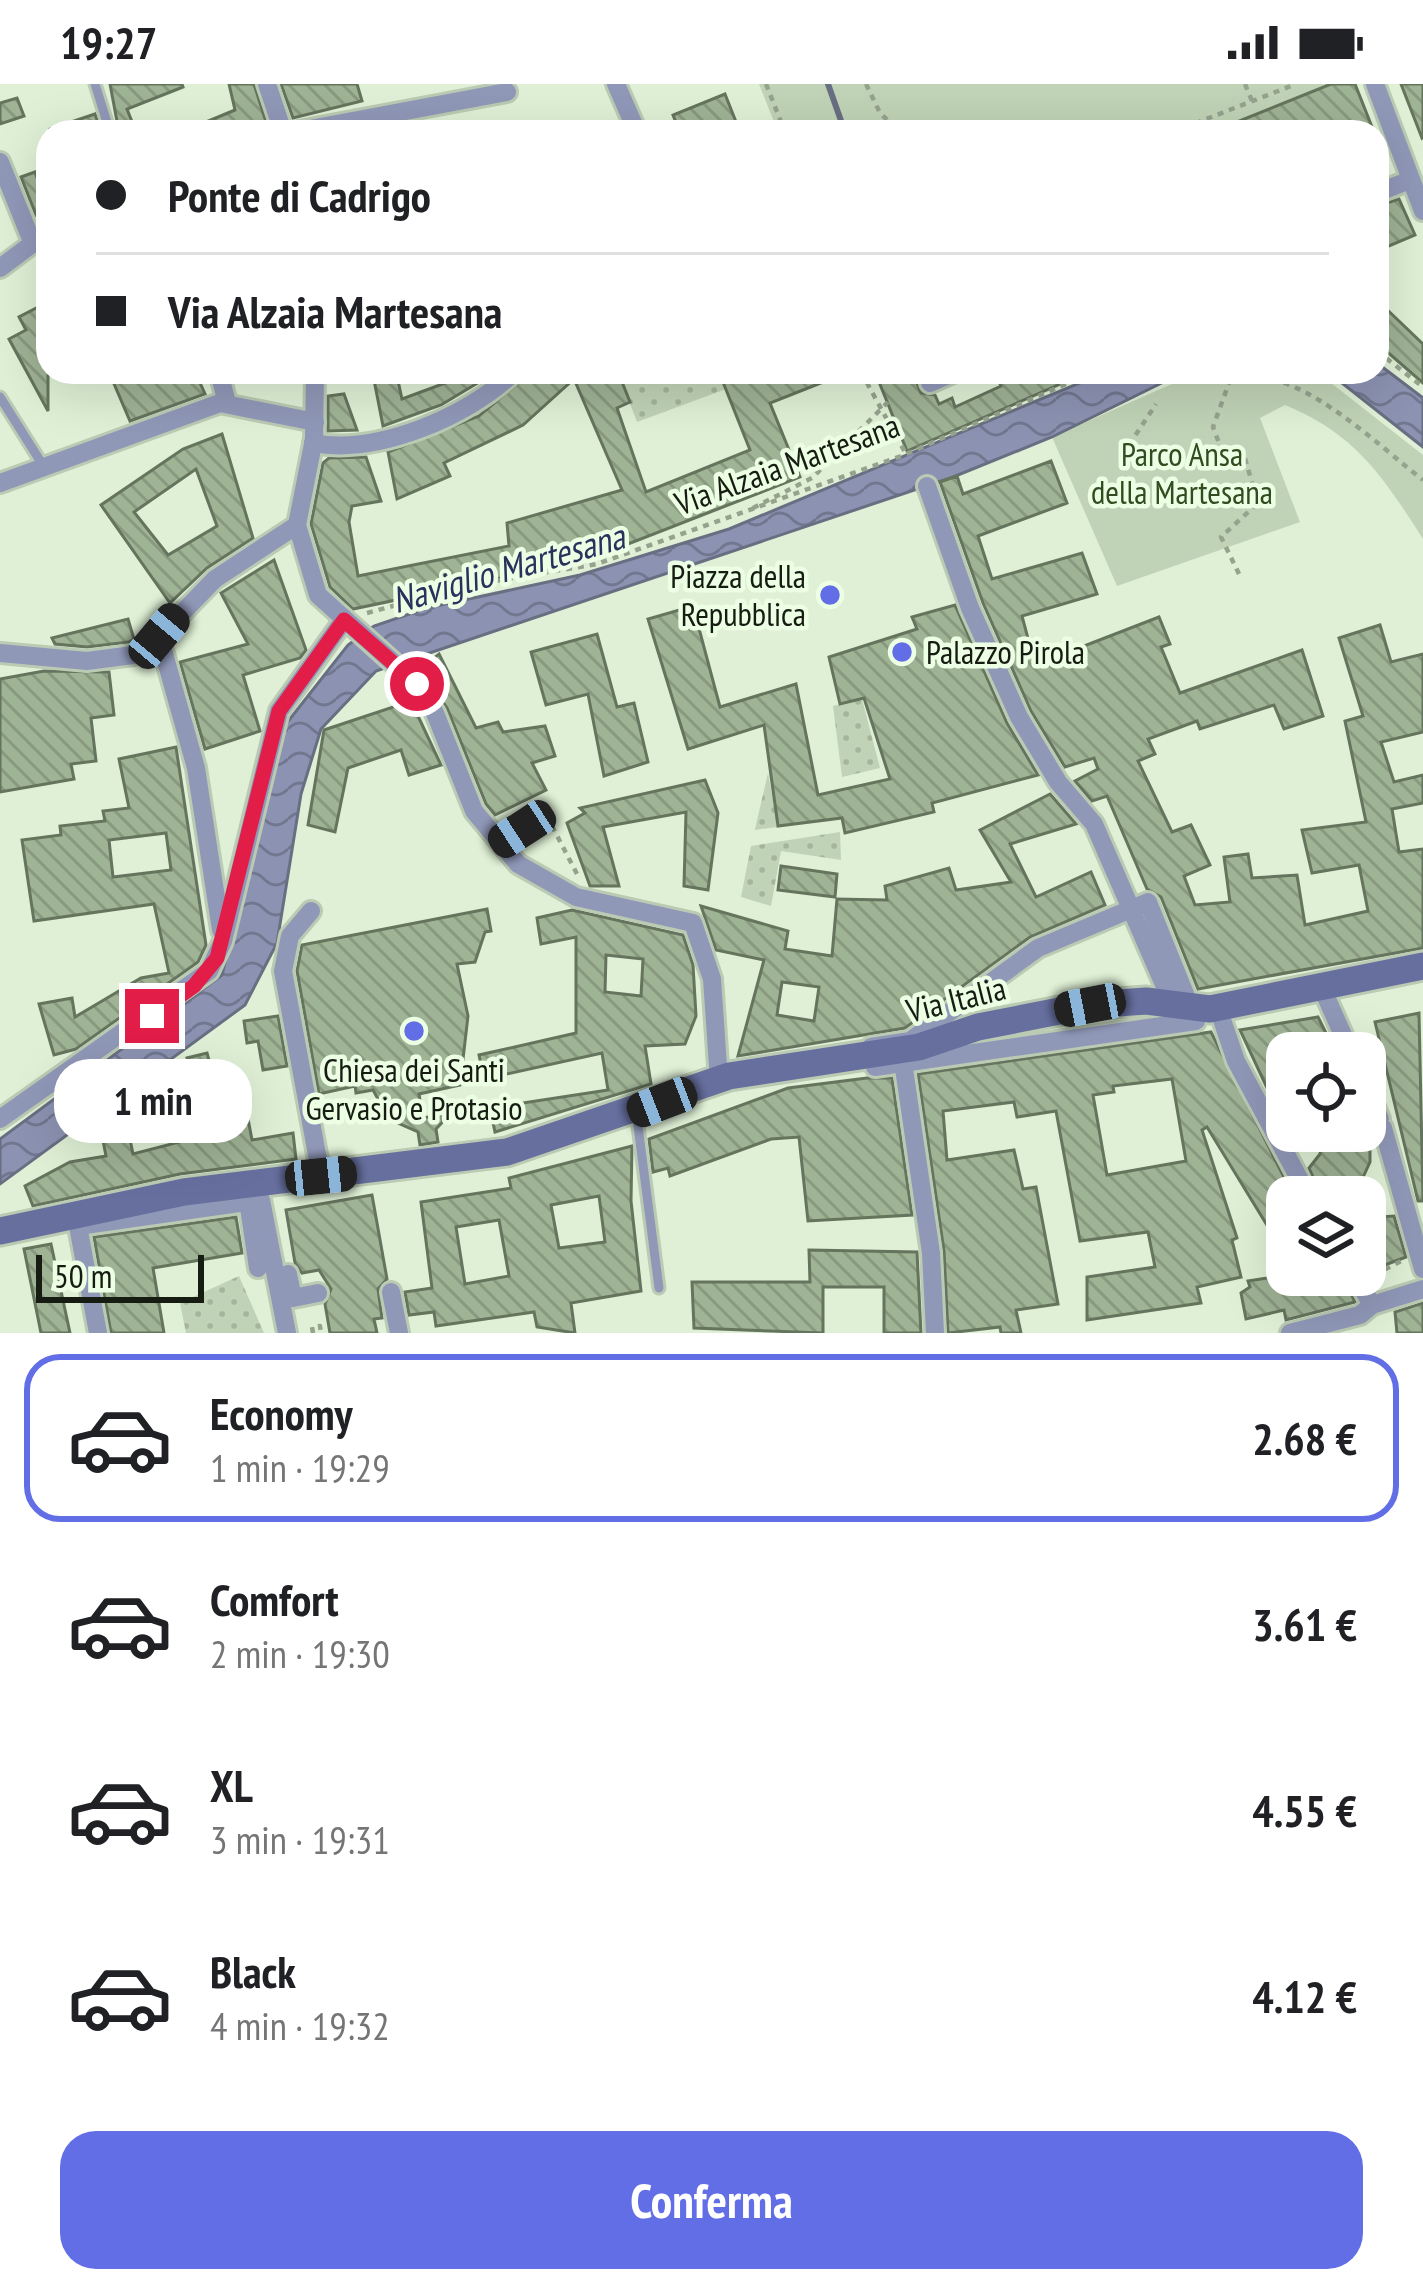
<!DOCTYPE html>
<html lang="it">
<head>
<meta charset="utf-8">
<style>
  :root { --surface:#fff; --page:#f6f6f6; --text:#202124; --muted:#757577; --line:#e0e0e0; --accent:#626ee6 }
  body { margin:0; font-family:"PT Sans Narrow",sans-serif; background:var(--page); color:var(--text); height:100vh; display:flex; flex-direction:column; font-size:45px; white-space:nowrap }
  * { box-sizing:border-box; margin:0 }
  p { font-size:39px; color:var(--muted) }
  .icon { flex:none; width:66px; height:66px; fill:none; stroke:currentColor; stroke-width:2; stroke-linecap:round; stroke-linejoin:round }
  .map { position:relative; height:1249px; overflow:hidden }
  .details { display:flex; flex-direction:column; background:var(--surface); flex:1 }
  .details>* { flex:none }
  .top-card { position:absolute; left:36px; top:36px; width:1353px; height:264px; border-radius:36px; box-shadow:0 12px 48px #0002; display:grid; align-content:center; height:264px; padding:0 60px; background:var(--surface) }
  .fabs { position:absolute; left:1266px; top:948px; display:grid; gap:24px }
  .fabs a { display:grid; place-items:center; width:120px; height:120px; border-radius:24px; background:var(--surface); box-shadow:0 12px 48px #0002; font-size:60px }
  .scale { position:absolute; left:36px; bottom:30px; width:168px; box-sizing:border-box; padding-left:12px; border:6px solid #161c12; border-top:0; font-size:33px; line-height:42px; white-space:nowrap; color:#161c12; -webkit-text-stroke:9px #ecfee3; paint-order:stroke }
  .end { position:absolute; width:54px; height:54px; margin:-27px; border:15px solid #e11d48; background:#fff; box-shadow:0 0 0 6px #fff }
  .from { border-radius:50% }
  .bubble { position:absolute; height:84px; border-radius:36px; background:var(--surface); box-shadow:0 12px 48px #0002; font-size:39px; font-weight:600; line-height:84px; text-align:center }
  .car { position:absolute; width:36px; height:72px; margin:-36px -18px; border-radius:15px; box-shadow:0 0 9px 3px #0007; background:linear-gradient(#222 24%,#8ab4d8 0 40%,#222 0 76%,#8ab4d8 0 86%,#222 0) }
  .top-card b { display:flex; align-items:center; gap:42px; height:114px; font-size:45px }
  .top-card b+b { border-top:3px solid var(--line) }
  .top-card i { width:30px; height:30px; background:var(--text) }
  ul { padding:21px 0 0; list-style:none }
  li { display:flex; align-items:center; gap:36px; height:168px; margin:0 24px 18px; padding:0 36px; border:6px solid transparent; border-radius:36px }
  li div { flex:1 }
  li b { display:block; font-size:45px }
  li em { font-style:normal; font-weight:600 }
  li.current { border-color:var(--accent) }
  li>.icon { width:108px; height:108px; stroke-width:1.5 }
  .cta { display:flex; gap:24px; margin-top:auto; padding:24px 60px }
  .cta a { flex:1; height:138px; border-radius:36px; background:var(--accent); color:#fff; font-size:48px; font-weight:600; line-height:138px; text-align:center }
  .status { display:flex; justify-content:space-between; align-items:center; height:84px; padding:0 60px; background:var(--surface); direction:ltr }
  .status svg { height:33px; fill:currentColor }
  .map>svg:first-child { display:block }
  .grass { fill:url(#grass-dots) }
  .park { fill:#c0d3b6 }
  .water { fill:url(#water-waves); stroke:#696f82; stroke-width:3 }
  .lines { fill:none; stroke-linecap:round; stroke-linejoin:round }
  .stream { stroke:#696f82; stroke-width:6 }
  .building { fill:url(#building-back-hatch); stroke:#65745d; stroke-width:3; fill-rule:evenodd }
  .lane-casing { stroke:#bbcab3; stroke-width:15 }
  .street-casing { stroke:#bbcab3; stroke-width:24 }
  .secondary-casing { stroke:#bbcab3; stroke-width:33 }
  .path { stroke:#95a28e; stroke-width:4.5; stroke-dasharray:6 6; stroke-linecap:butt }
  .lane { stroke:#9098b8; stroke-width:9 }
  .street { stroke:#9098b8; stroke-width:18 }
  .secondary { stroke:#666f9e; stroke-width:27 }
  .route { stroke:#e11d48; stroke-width:15 }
  .poi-dot { fill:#626ee6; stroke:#ecfee3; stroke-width:4.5 }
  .labels { text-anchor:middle; stroke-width:9; stroke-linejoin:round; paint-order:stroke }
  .park-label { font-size:33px; fill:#314c20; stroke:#ecfee3 }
  .street-label { font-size:33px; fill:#161c12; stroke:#ecfee3 }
  .poi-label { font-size:33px; fill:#161c12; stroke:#ecfee3; text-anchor:end }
  .water-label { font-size:36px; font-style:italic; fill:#2b315d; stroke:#ecfee3 }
</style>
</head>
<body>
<div class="status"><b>19:27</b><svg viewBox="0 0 49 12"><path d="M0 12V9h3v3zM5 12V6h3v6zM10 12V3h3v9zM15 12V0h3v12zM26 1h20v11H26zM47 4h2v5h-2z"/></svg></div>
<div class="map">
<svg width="1423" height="1249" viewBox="0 0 1423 1249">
  <defs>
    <pattern id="grass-dots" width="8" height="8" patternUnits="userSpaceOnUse" patternTransform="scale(3)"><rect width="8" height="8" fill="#c0d3b6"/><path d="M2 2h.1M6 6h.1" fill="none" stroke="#a4b59b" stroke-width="1.8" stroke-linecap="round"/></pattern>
    <pattern id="water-waves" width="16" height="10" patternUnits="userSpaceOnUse" patternTransform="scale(3)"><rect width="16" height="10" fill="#8c93b2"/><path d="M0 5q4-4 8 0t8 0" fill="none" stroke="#71778f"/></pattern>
    <pattern id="building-back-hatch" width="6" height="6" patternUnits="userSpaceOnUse" patternTransform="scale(3)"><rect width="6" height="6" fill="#9fb395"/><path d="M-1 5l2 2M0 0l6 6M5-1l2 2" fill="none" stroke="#88997f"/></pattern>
  </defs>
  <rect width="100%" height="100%" fill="#dff0d6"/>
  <!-- grass -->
  <g class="grass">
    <polygon points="618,288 719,288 726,305 637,338"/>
    <polygon points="862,615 880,684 842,693 833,622"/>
    <polygon points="768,689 778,743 755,746 755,745"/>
    <polygon points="840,748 841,776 781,767 771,822 741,813 751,762"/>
    <polygon points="239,1192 264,1249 186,1249 180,1219"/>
  </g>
  <!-- park -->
  <g class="park">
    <polygon points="759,0 1331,0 1209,48 778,48"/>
    <path d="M 1199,288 L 1317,288 L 1423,371 L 1423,455 C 1384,394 1356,350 1285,321 L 1260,334 L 1300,438 L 1117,502 L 1052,353 Z"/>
  </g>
  <!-- water -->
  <g class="water">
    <polygon points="1377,279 1423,314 1423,363 1328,288 1377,288"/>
    <polygon points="1106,288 1184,288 1052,353 953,393 376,587 321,645 301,710 277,859 245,921 0,1100 0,1055 222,891 282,645 348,561 374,542 427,524 580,491 729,445"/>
  </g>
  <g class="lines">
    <!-- stream -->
    <polyline class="stream" points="828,0 845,48"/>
  </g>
  <!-- building -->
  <g class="building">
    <polygon points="110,0 182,0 183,3 127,25 136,48 119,48"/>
    <polygon points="229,0 254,0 267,41 264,48 182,48 235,26"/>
    <polygon points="281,0 357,0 362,17 293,34"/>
    <polygon points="1331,0 1355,0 1374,48 1212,48"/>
    <polygon points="1401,0 1423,0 1423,53 1422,54"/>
    <polygon points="725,10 740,48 680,48 673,31"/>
    <polygon points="17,14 24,32 0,40 0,19"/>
    <polygon points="95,30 101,48 50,48 50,45"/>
    <polygon points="35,88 48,125 36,131 21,93"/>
    <polygon points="1399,115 1415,151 1377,167 1377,122"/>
    <polygon points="1377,216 1423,260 1423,299 1377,259"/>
    <polygon points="48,218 48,327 9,255 26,246 19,233"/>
    <polygon points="109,288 195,288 205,310 130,337"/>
    <polygon points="475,288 483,288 486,294 441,321 383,342 374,296 397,292 402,315"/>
    <polygon points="531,288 618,288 630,318 617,324 646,408 750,366 719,288 846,289 770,319 800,393 587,476 353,525 330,503 311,440 323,379 329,374 366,373 381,417 352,422 349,438 358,492 509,462 507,439 622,406 574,295 523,341 444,379 450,392 397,415 388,368 479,332"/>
    <polygon points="875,288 923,288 917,299 921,309 935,311 939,320 952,314 955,323 1001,302 995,288 1088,288 907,367"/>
    <polygon points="344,310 357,346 328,347 328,312"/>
    <path d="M 222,350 L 253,454 L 207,484 L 170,519 L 101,421 L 183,365 ZM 196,385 L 217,442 L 168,471 L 134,428 Z"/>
    <polygon points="1051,377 1067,419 978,452 992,495 1082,469 1097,510 1022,532 1035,581 1159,533 1170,560 1161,563 1180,609 1302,566 1323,632 1284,645 1274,621 1200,645 1197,637 1148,655 1155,670 1138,677 1172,748 1191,741 1210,781 1184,792 1195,821 1230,818 1224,773 1248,770 1252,794 1297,791 1305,841 1368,827 1359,781 1312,789 1302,746 1366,738 1345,637 1363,632 1339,554 1380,541 1391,578 1423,570 1423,648 1381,658 1394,698 1423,691 1423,719 1392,725 1399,768 1423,765 1423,864 1198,905 1161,813 1147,805 1107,712 1092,717 1075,697 1098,685 1094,674 1065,683 1031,627 983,519 940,398 957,392 963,410"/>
    <polygon points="274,476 306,566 300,574 243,591 260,647 205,665 180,578 248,560 221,509"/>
    <polygon points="955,521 1007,639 1038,691 932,719 934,728 845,749 842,734 778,742 764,641 688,665 648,535 693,522 720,623 796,600 818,711 890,695 864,614 840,620 829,573 917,545 912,533"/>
    <polygon points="128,535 134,555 129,558 87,563 55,560 52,554"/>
    <polygon points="597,550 617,623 634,619 648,678 604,692 588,610 546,621 531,568"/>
    <polygon points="439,570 476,644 498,638 503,648 545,642 555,672 532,679 546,706 495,731 486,720 447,624 420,585"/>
    <polygon points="44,587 109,588 114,631 91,634 96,677 71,680 74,695 0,708 0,595"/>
    <polygon points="411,617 441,681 409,691 401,666 348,684 335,748 308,741 324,646"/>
    <path d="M 176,663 L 206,861 L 198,878 L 76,965 L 54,971 L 39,920 L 72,914 L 75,933 L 141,894 L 169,889 L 154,820 L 34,837 L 22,756 L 61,751 L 60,742 L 105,737 L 103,727 L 129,724 L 119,675 ZM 166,749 L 171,786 L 113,793 L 109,756 Z"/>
    <polygon points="705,696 718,729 708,806 684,802 686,728 603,743 619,802 590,802 567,739 585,729 580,724"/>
    <path d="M 1050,710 L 1076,740 L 1010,760 L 1036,813 L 1091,788 L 1105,821 L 1030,853 L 905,944 L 738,972 L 764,876 L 716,866 L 701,822 L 788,847 L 785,865 L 832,872 L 837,815 L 887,816 L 885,802 L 949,784 L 956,806 L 1011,798 L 980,746 ZM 782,898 L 819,903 L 814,937 L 777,931 Z"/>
    <polygon points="781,782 837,790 835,813 778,806"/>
    <polygon points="487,825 491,847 485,848 475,878 457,880 468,932 460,1001 419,1010 423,1034 451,1029 436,1045 438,1058 420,1061 418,1048 389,1035 373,1006 356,1009 355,1002 319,1010 297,887 302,861"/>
    <path d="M 572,826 L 683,851 L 693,881 L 696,932 L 685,960 L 645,962 L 651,1000 L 495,1048 L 490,1024 L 608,1006 L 602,969 L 484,995 L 479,971 L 576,949 L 576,853 L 541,860 L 537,834 ZM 606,871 L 643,875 L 641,912 L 605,908 Z"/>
    <polygon points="1419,929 1423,1117 1418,1117 1375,938"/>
    <polygon points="278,932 287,982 263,986 258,957 247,959 244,937"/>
    <polygon points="1318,933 1336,969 1287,969 1287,974 1270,978 1287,1008 1287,1014 1274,1019 1240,946"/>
    <path d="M 1211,948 L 1294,1113 L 1287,1113 L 1287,1174 L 1207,1043 L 1202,1046 L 1237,1154 L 1232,1156 L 1241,1193 L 1197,1203 L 1201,1219 L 1087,1236 L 1087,1193 L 1155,1183 L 1148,1148 L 1080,1157 L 1056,1027 L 1017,1033 L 1014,1018 L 943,1027 L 947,1076 L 1014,1066 L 1023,1105 L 1036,1103 L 1058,1220 L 1016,1226 L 1021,1249 L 1001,1249 L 1000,1243 L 948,1249 L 944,1167 L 918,990 ZM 1172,995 L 1186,1077 L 1107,1091 L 1093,1011 L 1114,1008 L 1113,1002 Z"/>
    <polygon points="207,969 219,1014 243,1008 252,1056 293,1049 296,1075 180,1090 33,1122 25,1102 70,1078 106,1072 99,1036 125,1031 133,1070 195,1054 175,984 188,981 187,974"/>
    <polygon points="867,994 892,994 912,1131 808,1137 799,1053 771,1055 670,1092 668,1084 653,1088 649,1055 788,1004"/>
    <polygon points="1324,1047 1370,1047 1370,1078 1354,1113 1322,1113 1309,1084 1320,1070"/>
    <path d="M 632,1062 L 631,1117 L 641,1207 L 571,1219 L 575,1249 L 537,1243 L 534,1228 L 436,1242 L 434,1228 L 409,1231 L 405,1208 L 432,1204 L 421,1118 L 511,1104 L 509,1094 ZM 599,1112 L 605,1158 L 559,1164 L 551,1121 ZM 499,1136 L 509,1192 L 465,1200 L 456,1143 Z"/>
    <polygon points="372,1111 387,1195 378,1205 382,1234 374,1235 377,1249 330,1249 325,1220 331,1205 319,1186 302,1189 295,1179 286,1126"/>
    <polygon points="1394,1132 1406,1173 1369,1187 1365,1134"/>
    <polygon points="236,1133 242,1169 153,1184 164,1249 111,1249 94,1153"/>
    <polygon points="51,1160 70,1249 41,1249 24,1165"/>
    <polygon points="809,1166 917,1168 921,1249 884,1249 884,1203 823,1203 823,1249 694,1244 692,1198 810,1198"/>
    <polygon points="1287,1191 1342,1191 1355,1218 1286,1236 1284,1226 1246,1235 1241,1209 1250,1203 1248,1197"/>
    <polygon points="1423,1219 1423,1249 1397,1249 1395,1228"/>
  </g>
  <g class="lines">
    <!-- lane casing -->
    <g class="lane-casing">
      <g id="lane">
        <polyline points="95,0 110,48"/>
        <polyline points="0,313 44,383"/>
        <polyline points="499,760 545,730"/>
        <polyline points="636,1027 659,1204"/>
      </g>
    </g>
    <!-- street casing -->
    <g class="street-casing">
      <g id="street">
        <polyline points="267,0 283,48"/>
        <polyline points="616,0 637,48"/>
        <polyline points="1375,0 1423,127"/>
        <polyline points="294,48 507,8"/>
        <polyline points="0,78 33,160"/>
        <polyline points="1377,109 1410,96"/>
        <polyline points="0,184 48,148"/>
        <polyline points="219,288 227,319"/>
        <polyline points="315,288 314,355 297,441 318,511 417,600 435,629 474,727 518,780 576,813 693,839 712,895 719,996"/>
        <polyline points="930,299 955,288"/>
        <path d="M 313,359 C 377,371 468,333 514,288"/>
        <polyline points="0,399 220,319 315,338"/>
        <polyline points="927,402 970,524 1019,633 1058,698 1094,740 1172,919"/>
        <polyline points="159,552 196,684 221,846"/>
        <polyline points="0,569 87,577 133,571 151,561 215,495 297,441"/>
        <polygon points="1148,818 1196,937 875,983 871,963 910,957 1038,864"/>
        <polyline points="311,827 290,852 283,887 321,1092"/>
        <polyline points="1322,904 1351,969"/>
        <polyline points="1218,924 1236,977 1309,1113"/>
        <polyline points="902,971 931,1169 935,1249"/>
        <polyline points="1365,999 1380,1035"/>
        <polyline points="0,1035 209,887 223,857 279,627 344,536"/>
        <polyline points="1383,1044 1423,1185"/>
        <polyline points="248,1117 258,1184"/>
        <polyline points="288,1190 293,1214 318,1209"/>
        <polyline points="1355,1191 1372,1221"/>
        <polyline points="391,1208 399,1249"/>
        <polyline points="98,1249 78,1142 261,1116 287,1249"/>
        <polyline points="1290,1249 1360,1231 1372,1221 1423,1205"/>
      </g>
    </g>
    <!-- secondary casing -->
    <g class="secondary-casing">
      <polyline id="secondary" points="0,1147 184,1108 507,1068 729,992 919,963 978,943 1090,921 1146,917 1210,925 1423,882"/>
    </g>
    <!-- path -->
    <g class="path">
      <polyline points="766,0 785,48"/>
      <polyline points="866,0 880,29 900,48"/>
      <polyline points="1245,0 1252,17"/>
      <polyline points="1173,48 1296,0"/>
      <polyline points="1377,267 1423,303"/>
      <polyline points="861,288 906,370"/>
      <polyline points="1129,361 1156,320"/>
      <polyline points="753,424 812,394 888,318"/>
      <path d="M 1239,490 L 1221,453 L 1258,419 L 1244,371 L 1225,375 L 1213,343 L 1230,296 C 1290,273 1377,361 1423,396"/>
      <polyline points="367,529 471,501 597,480 904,371 1093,288"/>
      <polyline points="552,742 577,790"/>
      <polyline points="1374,1191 1401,1177"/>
      <polyline points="313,1249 312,1243 320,1242 321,1249"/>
    </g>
    <!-- lane -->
    <use href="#lane" class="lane"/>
    <!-- street -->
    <use href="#street" class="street"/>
    <!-- secondary -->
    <use href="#secondary" class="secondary"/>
  </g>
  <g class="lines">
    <!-- route -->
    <polyline class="route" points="152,932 194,902 217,874 279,627 344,536 417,600"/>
  </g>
  <!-- markers -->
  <g class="poi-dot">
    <circle cx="830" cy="511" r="12"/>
    <circle cx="902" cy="568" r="12"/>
    <circle cx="414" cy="947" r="12"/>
  </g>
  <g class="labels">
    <!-- park labels -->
    <g class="park-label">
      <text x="1182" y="382">Parco Ansa<tspan x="1182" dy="38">della Martesana</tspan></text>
    </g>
    <!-- street labels -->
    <g class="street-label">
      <text transform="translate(787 380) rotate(-20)" y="12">Via Alzaia Martesana</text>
      <text transform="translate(956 915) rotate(-14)" y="12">Via Italia</text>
    </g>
    <!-- poi labels -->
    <g class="poi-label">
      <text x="806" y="504">Piazza della<tspan x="806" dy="38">Repubblica</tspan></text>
      <text x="926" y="580" text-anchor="start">Palazzo Pirola</text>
      <text x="414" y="998" text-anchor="middle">Chiesa dei Santi<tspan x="414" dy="38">Gervasio e Protasio</tspan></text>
    </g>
    <!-- water labels -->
    <g class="water-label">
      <text transform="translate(508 484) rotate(-16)" y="13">Naviglio Martesana</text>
    </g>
  </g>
</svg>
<div class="fabs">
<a><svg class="icon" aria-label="locate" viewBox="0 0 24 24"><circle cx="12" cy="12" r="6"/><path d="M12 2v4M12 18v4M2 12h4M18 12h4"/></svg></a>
<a><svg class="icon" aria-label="layers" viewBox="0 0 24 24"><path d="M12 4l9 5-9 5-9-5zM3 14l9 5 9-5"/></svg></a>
</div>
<div class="scale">50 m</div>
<i class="end from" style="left:417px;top:600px"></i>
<i class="end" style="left:152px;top:932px"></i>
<div class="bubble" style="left:54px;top:975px;width:198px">1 min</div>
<i class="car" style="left:159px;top:552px;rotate:40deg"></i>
<i class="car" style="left:522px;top:745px;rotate:237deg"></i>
<i class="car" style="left:1090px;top:921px;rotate:259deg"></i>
<i class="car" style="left:662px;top:1018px;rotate:249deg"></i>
<i class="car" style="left:321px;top:1092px;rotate:84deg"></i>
<div class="top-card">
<b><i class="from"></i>Ponte di Cadrigo</b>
<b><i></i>Via Alzaia Martesana</b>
</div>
</div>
<section class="details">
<ul>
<li class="current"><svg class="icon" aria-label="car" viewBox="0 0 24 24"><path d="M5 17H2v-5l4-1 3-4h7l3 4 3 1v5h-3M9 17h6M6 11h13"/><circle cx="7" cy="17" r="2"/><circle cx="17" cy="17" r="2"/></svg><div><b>Economy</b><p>1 min · 19:29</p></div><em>2.68 €</em></li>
<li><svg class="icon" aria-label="car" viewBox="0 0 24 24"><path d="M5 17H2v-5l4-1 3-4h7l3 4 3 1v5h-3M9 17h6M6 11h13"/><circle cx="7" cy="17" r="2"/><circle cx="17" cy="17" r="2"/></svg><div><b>Comfort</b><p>2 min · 19:30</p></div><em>3.61 €</em></li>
<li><svg class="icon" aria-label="car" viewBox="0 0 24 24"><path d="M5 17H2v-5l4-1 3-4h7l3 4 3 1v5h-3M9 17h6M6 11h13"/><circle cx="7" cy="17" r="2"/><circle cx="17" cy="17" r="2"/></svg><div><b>XL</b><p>3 min · 19:31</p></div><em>4.55 €</em></li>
<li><svg class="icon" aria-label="car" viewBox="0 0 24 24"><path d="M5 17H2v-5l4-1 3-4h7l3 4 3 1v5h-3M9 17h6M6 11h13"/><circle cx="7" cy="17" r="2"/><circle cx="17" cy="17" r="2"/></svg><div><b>Black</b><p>4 min · 19:32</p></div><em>4.12 €</em></li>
</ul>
<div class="cta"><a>Conferma</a></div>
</section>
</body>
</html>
